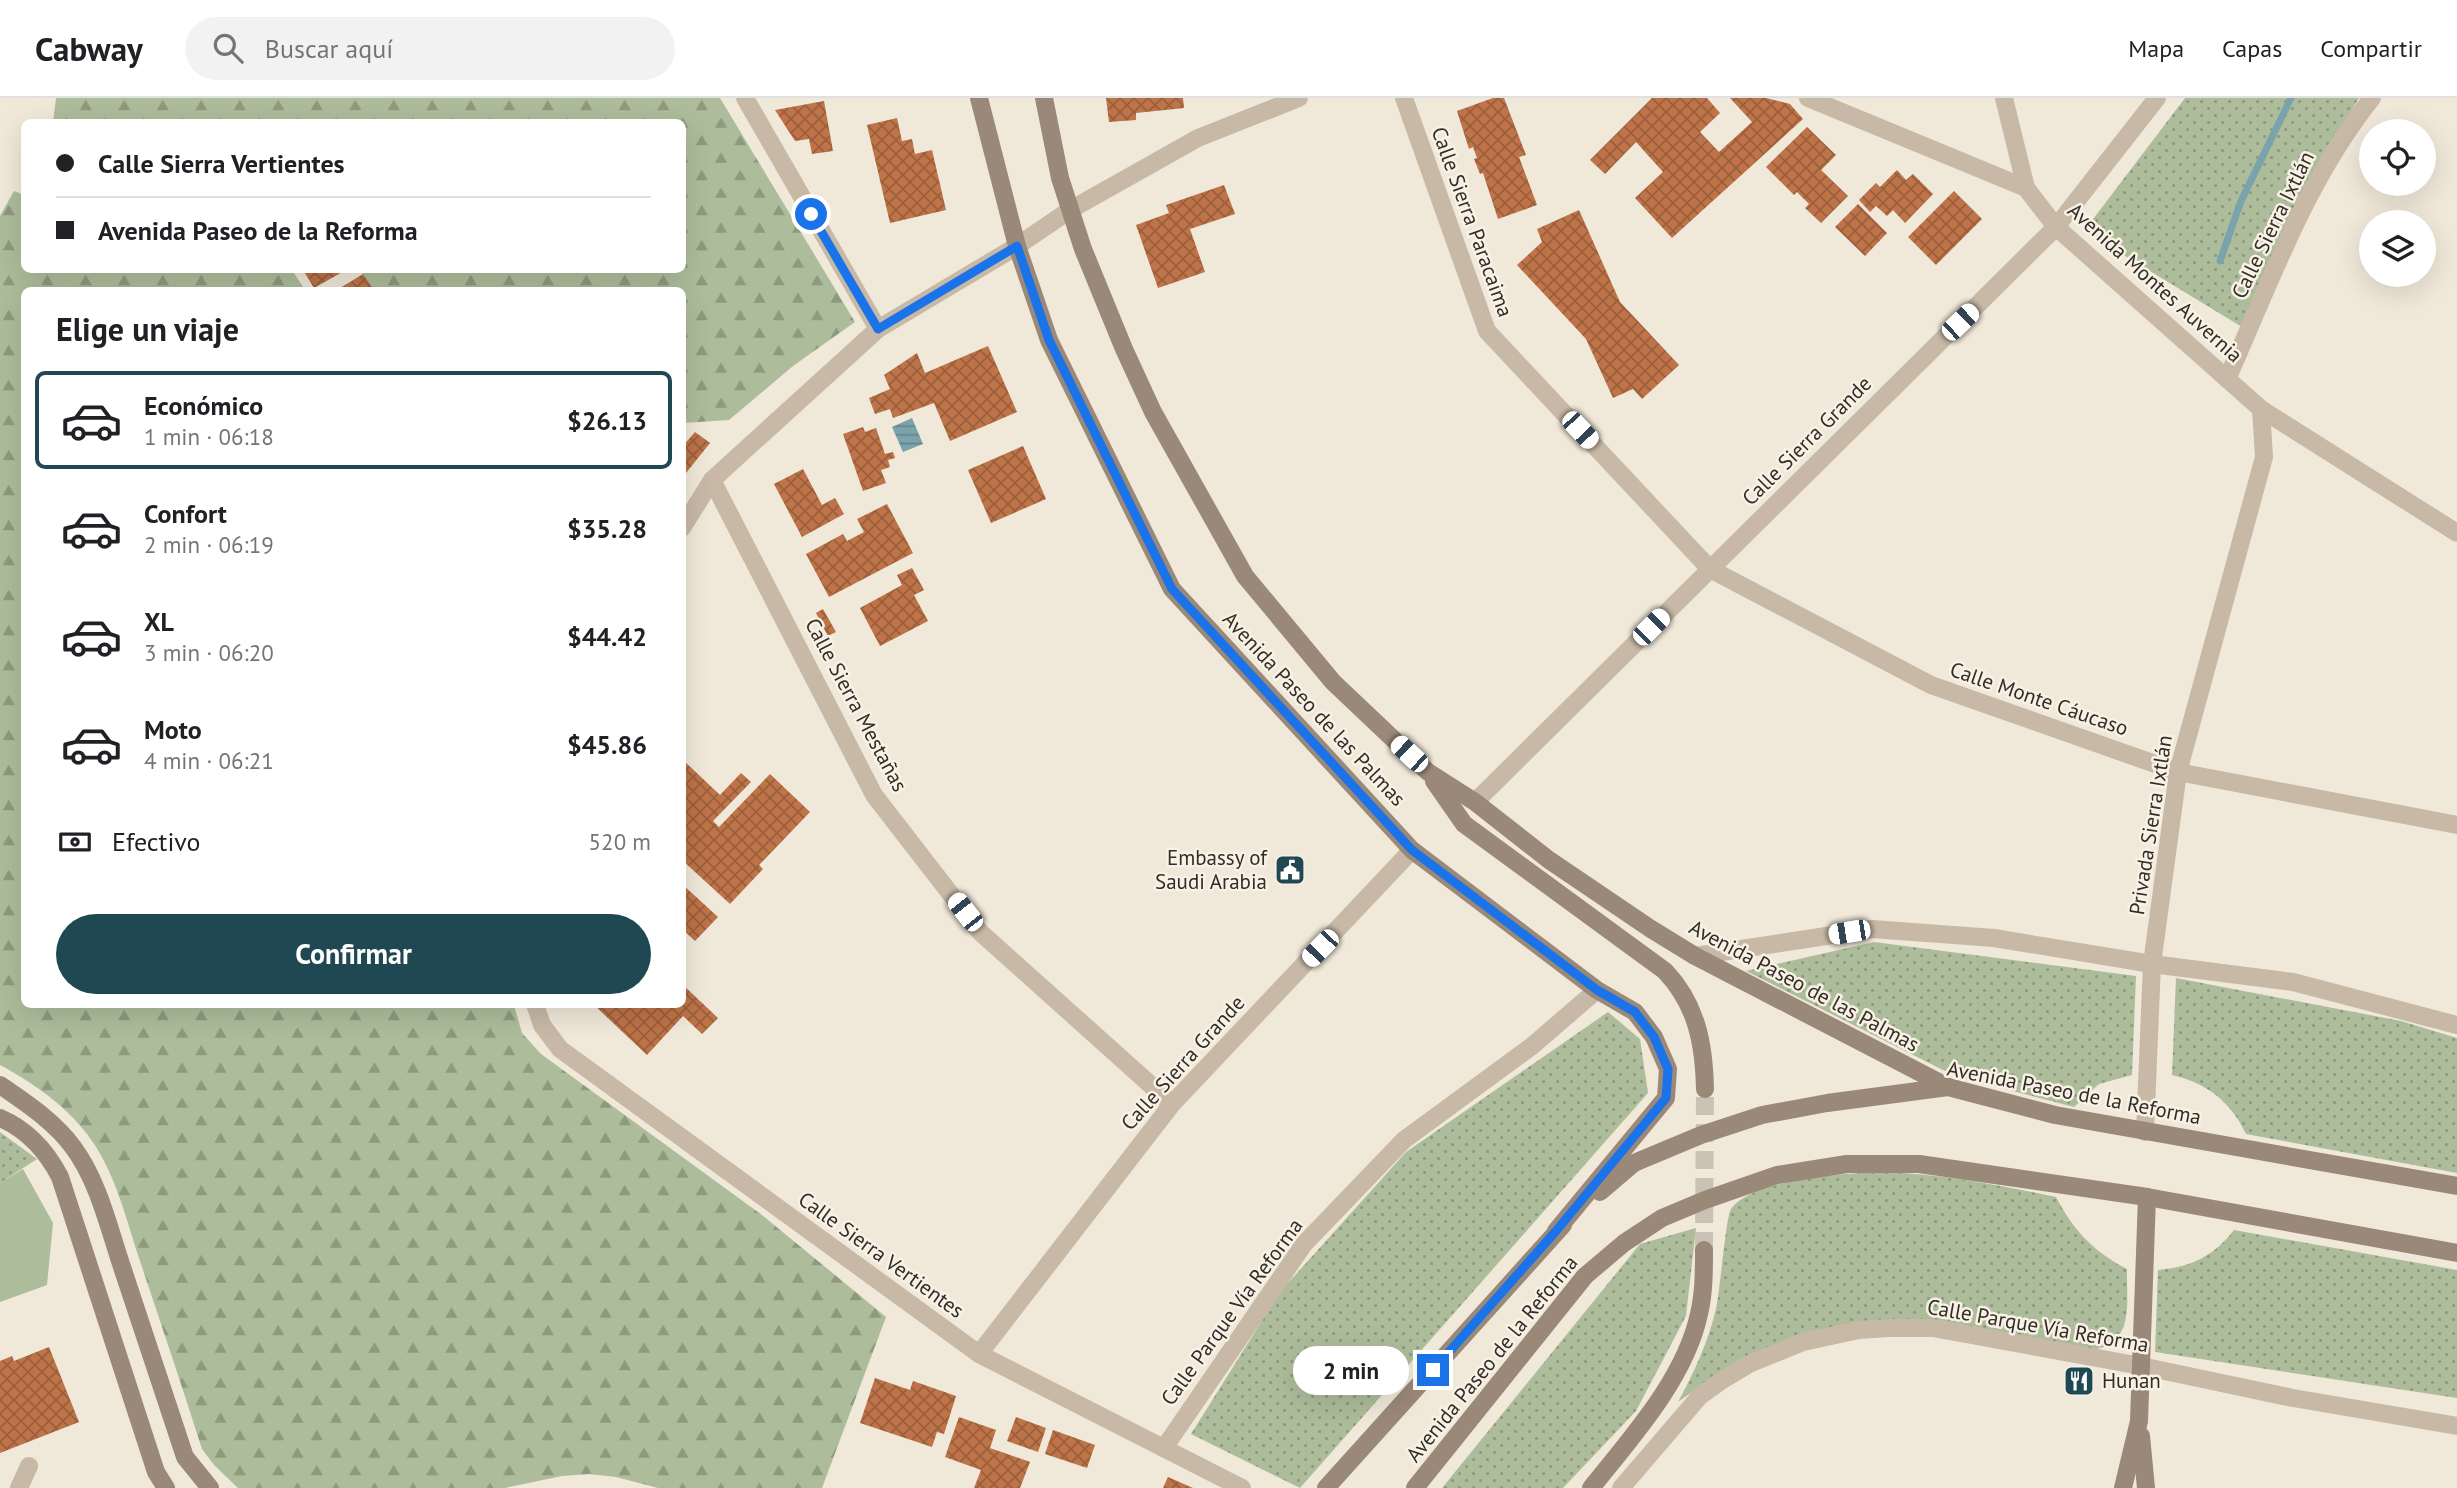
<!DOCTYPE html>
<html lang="es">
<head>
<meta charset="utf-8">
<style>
  :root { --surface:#fff; --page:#f2f2f2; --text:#202124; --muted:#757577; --line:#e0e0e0; --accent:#1f4852 }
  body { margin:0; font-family:"PT Sans",sans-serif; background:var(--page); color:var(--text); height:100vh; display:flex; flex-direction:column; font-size:26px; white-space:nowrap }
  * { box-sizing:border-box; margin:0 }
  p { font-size:23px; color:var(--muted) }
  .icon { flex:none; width:38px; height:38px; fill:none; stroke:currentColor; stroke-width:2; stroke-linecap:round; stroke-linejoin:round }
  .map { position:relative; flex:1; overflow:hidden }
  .drawer { position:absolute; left:21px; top:189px; width:665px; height:721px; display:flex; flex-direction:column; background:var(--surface); border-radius:10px; box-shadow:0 7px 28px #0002 }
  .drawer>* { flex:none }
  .top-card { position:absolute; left:21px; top:21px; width:665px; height:154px; border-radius:10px; box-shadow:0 7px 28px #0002; display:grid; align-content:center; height:154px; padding:0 35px; background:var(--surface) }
  .buttons { position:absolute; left:2359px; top:21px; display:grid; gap:14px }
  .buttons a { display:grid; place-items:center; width:77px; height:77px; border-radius:50%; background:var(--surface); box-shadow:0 7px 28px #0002; font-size:35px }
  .end { position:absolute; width:32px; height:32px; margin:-16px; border:9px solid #1a73e8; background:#fff; box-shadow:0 0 0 4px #fff }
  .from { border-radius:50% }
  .bubble { position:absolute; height:49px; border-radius:24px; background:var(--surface); box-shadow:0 7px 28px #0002; font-size:23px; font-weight:700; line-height:49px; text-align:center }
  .car { position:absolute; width:21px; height:42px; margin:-21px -10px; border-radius:9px; box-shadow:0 0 5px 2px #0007; background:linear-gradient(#fff 24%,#345 0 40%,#fff 0 76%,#345 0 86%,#fff 0) }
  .top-card b { display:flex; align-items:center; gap:24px; height:66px; font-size:26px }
  .top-card b+b { border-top:2px solid var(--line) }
  .top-card i { width:18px; height:18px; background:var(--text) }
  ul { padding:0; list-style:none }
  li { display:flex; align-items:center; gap:21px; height:98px; margin:0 14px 10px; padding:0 21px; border:4px solid transparent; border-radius:10px }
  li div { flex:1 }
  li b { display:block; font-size:26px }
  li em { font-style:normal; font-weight:700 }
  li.selected { border-color:var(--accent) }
  li>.icon { width:63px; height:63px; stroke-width:1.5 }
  h2 { padding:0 35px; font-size:32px; line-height:84px }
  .pay { display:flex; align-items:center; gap:18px; height:77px; padding:0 35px; font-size:26px }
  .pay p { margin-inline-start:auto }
  .action { display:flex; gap:14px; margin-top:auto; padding:14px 35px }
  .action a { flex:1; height:80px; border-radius:42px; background:var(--accent); color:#fff; font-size:28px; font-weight:700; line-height:80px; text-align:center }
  header { display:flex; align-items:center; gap:42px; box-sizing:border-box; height:98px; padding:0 35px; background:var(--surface); border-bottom:2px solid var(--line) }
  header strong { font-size:33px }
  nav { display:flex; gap:38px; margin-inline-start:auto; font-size:24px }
  .search { width:490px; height:63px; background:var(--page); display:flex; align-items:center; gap:18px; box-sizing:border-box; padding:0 24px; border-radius:38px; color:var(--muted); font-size:26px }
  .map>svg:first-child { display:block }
  .grass { fill:#adbd9b }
  .forest { fill:url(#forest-firs) }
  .park { fill:url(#park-dots) }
  .water { fill:url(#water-rules) }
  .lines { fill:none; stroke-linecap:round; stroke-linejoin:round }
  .stream { stroke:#7aa3ab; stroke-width:7 }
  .building { fill:url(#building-cross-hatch) }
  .secondary-tunnel { stroke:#cac2b5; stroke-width:18; stroke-dasharray:18 9; stroke-linecap:butt }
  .street { stroke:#c7b9a6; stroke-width:18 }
  .secondary { stroke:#9a8878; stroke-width:18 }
  .route { stroke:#1a73e8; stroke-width:9 }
  .labels { text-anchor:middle; stroke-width:5; stroke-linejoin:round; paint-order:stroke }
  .street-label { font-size:21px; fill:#332c27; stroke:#f8f1e5 }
  .poi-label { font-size:21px; fill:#332c27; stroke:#f8f1e5; text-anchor:end }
</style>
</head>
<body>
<header>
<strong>Cabway</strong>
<div class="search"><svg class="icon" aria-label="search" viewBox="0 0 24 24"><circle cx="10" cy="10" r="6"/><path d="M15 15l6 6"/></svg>Buscar aquí</div>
<nav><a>Mapa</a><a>Capas</a><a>Compartir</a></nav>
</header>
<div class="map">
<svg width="2457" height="1390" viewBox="0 0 2457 1390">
  <defs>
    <pattern id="forest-firs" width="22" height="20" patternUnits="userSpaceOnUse" patternTransform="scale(1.75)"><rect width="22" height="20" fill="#adbd9b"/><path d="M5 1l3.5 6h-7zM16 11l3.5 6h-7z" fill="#8d9a7e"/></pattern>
    <pattern id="park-dots" width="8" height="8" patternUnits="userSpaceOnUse" patternTransform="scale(1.75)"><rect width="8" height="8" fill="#adbd9b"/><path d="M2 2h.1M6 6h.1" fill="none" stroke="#8d9a7e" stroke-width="1.8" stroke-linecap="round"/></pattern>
    <pattern id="water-rules" width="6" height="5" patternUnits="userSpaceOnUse" patternTransform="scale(1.75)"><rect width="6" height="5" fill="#7aa3ab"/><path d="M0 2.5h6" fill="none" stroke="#65858b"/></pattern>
    <pattern id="building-cross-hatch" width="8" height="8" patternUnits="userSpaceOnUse" patternTransform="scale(1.75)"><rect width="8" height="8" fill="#be7348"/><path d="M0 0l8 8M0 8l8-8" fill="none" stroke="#9b5f3c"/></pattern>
  </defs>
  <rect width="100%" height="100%" fill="#f0e8d9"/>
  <!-- grass -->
  <polygon class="grass" points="23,1071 53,1125 47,1187 0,1204 0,1085"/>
  <!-- forest -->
  <g class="forest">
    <polygon points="56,0 720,0 855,224 793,268 729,322 683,325 682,192 374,192 360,172 682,172 682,24 53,24"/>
    <path d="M 14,93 L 24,97 L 24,172 L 292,172 L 305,192 L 24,192 L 24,906 L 514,907 L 522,935 L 541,956 L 762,1117 L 886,1219 L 822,1390 L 658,1390 L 616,1379 L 589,1376 L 562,1378 L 505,1390 L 238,1390 L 214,1367 L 202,1351 C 182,1288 161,1226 140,1163 C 126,1121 115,1072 87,1036 C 65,1007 32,984 0,967 L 0,118 Z"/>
  </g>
  <!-- park -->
  <g class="park">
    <polygon points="2185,0 2359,0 2297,102 2242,229 2084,133"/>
    <polygon points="1874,844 2136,878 2132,977 2099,986 2074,1009 1955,978 1746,873"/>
    <path d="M 2176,880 L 2401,923 L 2457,940 L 2457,1075 L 2246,1036 C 2231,1004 2207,985 2172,977 Z"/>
    <polygon points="1608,914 1640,941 1648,995 1300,1390 1191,1336 1280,1194 1406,1054"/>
    <polygon points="0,1034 37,1061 0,1085"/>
    <path d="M 1883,1074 C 1942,1076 1999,1087 2056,1099 C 2073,1132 2094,1154 2127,1171 C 2126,1204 2136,1246 2091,1252 L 1887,1222 L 1720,1274 L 1678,1304 C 1694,1275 1708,1244 1716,1211 C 1720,1194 1726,1118 1731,1111 C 1752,1081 1847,1075 1883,1074 Z"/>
    <polygon points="1696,1130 1686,1218 1636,1313 1563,1390 1442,1390 1640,1146"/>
    <path d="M 2234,1132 L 2457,1172 L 2457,1300 L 2155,1254 L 2158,1172 C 2191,1169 2214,1158 2234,1132 Z"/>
  </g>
  <!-- water -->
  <polygon class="water" points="912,320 923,346 903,354 892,329"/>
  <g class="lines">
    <!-- stream -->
    <polyline class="stream" points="2220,163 2241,103 2291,0"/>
  </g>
  <!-- building -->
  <g class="building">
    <polygon points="1106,0 1183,0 1184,10 1136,15 1136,22 1109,24"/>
    <polygon points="1493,0 1504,0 1526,57 1519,59 1537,107 1498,121 1483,75 1480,76 1474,61 1477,60 1473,49 1469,51 1457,13"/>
    <polygon points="1652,0 1707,0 1720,15 1700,34 1719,54 1752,24 1730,0 1766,0 1790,6 1803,21 1672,140 1635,100 1663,74 1636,44 1605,76 1590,62"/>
    <polygon points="824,3 833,53 812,56 809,41 795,43 775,12"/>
    <polygon points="897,20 902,43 912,41 915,56 932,52 946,112 890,125 867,27"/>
    <polygon points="1807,29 1836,57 1821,72 1848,98 1821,125 1805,110 1809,106 1797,94 1794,97 1766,69"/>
    <polygon points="1897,72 1906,82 1913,76 1933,96 1905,125 1893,112 1887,118 1876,108 1870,114 1859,102 1876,85 1880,89"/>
    <polygon points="1224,87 1235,116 1190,131 1205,174 1158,190 1136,127 1169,115 1166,107"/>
    <polygon points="1954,93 1982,121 1936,167 1908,139"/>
    <polygon points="1858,106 1887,135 1865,158 1835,129"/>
    <polygon points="1579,112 1620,204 1679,267 1642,301 1633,291 1613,300 1586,241 1517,167 1542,144 1537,131"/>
    <polygon points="303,172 346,172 314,190"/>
    <polygon points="363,176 374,192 337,192"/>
    <polygon points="988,248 1017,314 950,343 934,305 893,320 890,311 875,316 869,300 890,291 884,277 917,255 925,275"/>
    <polygon points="863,329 865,334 876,330 885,356 893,354 895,360 888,362 890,369 881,372 886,385 863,393 843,336"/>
    <polygon points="695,334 710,345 682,380 682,349"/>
    <polygon points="1023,348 1046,401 991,425 968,372"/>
    <polygon points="803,371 822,407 835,400 844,416 802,439 774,386"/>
    <polygon points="887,406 913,455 829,499 806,456 843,436 847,443 864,434 857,421"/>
    <polygon points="912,470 924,492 914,497 928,523 880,548 860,510 902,487 897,477"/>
    <polygon points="823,511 836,534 828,538 816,515"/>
    <polygon points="682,661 720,697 741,675 751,684 713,723 719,729 770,676 810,714 759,767 763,771 730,806 682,762"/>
    <polygon points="682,786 718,819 695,843 682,831"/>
    <polygon points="682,886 718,920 702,936 683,918 647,957 593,906 682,906"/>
    <polygon points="49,1249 79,1324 0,1355 0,1263 12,1258 14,1263"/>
    <polygon points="875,1280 910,1292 913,1283 956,1298 944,1336 937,1334 932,1349 860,1325"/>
    <polygon points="959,1319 996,1332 990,1350 1030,1364 1020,1390 974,1390 981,1372 945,1359"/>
    <polygon points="1016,1319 1046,1330 1038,1354 1007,1343"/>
    <polygon points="1053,1332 1095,1347 1087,1370 1045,1356"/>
    <polygon points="1168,1379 1193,1390 1163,1390"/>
  </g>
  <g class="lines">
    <!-- secondary-tunnel -->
    <polyline class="secondary-tunnel" points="1704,1152 1705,991"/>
    <!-- street -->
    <g class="street">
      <polyline points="745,0 878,231"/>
      <polyline points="1404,0 1487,233 1710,471 1931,587 2178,674 2457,727"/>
      <polyline points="1808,0 2026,90 2056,129 2261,311 2457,435"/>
      <polyline points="2004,0 2026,90"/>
      <path d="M 2227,281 C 2270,185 2306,82 2372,0"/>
      <polyline points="712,382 874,697 980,834 1172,1006"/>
      <polyline points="682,430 712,382 878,231 1017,148 1070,112 1198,40 1299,0"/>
      <polyline points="1475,704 2056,129 2157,0"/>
      <polyline points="1695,858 1872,831 1994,840 2152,866 2293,884 2457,927"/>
      <polyline points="535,906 542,927 560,951 979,1256 1242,1390"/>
      <polyline points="2145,1034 2152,866 2178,674 2264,359 2261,311"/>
      <polyline points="979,1256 1172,1006 1412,752"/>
      <polyline points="1164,1350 1304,1146 1404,1042 1532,948 1597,892"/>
      <polyline points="19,1390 29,1368"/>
      <polyline points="1621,1390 1700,1298 1724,1281 1749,1266 1803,1244 1859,1232 1887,1230 1933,1230 2141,1268 2293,1300 2457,1328"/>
    </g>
    <!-- secondary -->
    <g class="secondary">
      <polyline points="979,0 1017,148 1049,242 1172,491 1412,752 1597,892 1635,914 1654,939 1668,971 1666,1000 1556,1133"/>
      <polyline points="1044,0 1060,80 1083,151 1124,251 1153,314 1245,478 1333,584 1428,674 1475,704 1549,762 1651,831 1695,858 1948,989"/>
      <path d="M 1434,683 L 1464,726 L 1665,873 C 1697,907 1704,946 1705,991"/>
      <path d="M 0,987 C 26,1005 54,1023 73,1049 C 99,1084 109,1131 123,1172 C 144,1234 164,1297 185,1359 L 210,1390"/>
      <path d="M 0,1020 C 28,1032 46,1052 60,1079 L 156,1374 L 166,1390"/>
      <polyline points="1600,1094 1634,1065 1701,1037 1762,1017 1827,1005 1948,989 2055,1017 2457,1088"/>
      <polyline points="2141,1338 2146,1390"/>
      <polyline points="1326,1390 1563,1127"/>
      <polyline points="1415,1390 1585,1178 1624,1145 1662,1120 1705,1102 1777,1077 1847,1066 1919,1066 2147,1099 2457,1155"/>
      <path d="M 1591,1390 C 1631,1340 1685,1281 1699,1216 C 1704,1195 1704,1173 1704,1152"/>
      <polyline points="2123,1390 2139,1323 2147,1099"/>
    </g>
  </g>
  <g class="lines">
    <!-- route -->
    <polyline class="route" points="811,116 878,231 1017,148 1049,242 1172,491 1412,752 1597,892 1635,914 1654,939 1668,971 1666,1000 1556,1133 1433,1272"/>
  </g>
  <!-- icons -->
  <defs>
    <g id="civic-square" transform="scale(1.575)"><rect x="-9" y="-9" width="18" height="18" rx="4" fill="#1f4852" stroke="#f8f1e5"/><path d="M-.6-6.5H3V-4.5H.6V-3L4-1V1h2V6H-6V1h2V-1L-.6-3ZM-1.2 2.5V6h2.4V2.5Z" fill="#fff"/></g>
    <g id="restaurant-square" transform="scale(1.575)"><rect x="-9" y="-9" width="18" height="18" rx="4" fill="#1f4852" stroke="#f8f1e5"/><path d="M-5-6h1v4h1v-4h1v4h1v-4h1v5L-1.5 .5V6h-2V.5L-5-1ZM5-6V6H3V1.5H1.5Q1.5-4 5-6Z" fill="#fff"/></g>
  </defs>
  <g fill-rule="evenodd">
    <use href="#civic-square" x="1290" y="772"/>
    <use href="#restaurant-square" x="2079" y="1283"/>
  </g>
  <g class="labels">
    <!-- street labels -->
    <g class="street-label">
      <text transform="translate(1472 124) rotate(70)" y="7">Calle Sierra Paracaima</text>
      <text transform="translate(2273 127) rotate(-64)" y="7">Calle Sierra Ixtlán</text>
      <text transform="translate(2155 185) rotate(42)" y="7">Avenida Montes Auvernia</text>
      <text transform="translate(1807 343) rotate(-45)" y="7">Calle Sierra Grande</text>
      <text transform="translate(2039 601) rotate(19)" y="7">Calle Monte Cáucaso</text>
      <text transform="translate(856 607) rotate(62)" y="7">Calle Sierra Mestañas</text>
      <text transform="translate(1314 611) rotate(47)" y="7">Avenida Paseo de las Palmas</text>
      <text transform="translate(2151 727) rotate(-81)" y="7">Privada Sierra Ixtlán</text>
      <text transform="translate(1804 888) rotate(28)" y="7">Avenida Paseo de las Palmas</text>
      <text transform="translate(1183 965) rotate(-48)" y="7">Calle Sierra Grande</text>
      <text transform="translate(2074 995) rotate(11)" y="7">Avenida Paseo de la Reforma</text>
      <text transform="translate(881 1157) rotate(36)" y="7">Calle Sierra Vertientes</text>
      <text transform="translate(1232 1214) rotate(-54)" y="7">Calle Parque Vía Reforma</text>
      <text transform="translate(2038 1228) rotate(10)" y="7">Calle Parque Vía Reforma</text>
      <text transform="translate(1492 1261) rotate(-51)" y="7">Avenida Paseo de la Reforma</text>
    </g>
    <!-- poi labels -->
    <g class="poi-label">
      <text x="1267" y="767">Embassy of<tspan x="1267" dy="24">Saudi Arabia</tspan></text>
      <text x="2102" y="1290" text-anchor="start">Hunan</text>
    </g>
  </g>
</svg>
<div class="buttons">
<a><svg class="icon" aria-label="locate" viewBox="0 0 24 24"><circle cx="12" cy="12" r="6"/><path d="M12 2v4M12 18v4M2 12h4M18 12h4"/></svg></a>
<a><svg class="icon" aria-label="layers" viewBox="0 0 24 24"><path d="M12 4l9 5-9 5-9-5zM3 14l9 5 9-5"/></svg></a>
</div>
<i class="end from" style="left:811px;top:116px"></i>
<i class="end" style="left:1433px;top:1272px"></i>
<div class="bubble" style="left:1293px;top:1248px;width:116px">2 min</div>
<i class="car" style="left:1960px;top:224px;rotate:46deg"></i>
<i class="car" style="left:1580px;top:332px;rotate:137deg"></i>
<i class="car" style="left:1651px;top:529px;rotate:45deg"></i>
<i class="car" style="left:1409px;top:656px;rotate:313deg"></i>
<i class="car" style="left:965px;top:814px;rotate:322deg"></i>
<i class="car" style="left:1849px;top:834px;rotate:261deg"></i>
<i class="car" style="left:1320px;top:850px;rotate:224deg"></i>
<div class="top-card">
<b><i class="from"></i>Calle Sierra Vertientes</b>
<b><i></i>Avenida Paseo de la Reforma</b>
</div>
<section class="drawer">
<h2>Elige un viaje</h2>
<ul>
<li class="selected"><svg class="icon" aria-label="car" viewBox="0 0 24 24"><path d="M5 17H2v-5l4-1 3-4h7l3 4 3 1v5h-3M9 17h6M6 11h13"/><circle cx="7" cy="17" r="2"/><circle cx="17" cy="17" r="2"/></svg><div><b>Económico</b><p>1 min · 06:18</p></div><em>$26.13</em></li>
<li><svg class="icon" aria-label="car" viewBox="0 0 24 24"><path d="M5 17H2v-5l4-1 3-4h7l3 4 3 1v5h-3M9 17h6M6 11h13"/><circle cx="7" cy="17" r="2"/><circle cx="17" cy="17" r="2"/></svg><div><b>Confort</b><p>2 min · 06:19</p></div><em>$35.28</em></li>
<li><svg class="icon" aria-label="car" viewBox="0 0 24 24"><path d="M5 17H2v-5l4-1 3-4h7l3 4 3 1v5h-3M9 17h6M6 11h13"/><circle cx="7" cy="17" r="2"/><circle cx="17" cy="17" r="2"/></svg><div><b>XL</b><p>3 min · 06:20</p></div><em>$44.42</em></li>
<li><svg class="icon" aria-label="car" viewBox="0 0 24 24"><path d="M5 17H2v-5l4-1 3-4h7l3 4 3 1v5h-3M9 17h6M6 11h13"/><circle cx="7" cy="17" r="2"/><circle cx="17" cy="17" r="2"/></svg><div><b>Moto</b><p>4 min · 06:21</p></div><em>$45.86</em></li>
</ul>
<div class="pay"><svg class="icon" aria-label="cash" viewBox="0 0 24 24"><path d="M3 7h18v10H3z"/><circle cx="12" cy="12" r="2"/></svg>Efectivo<p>520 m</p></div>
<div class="action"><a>Confirmar</a></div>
</section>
</div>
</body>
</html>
